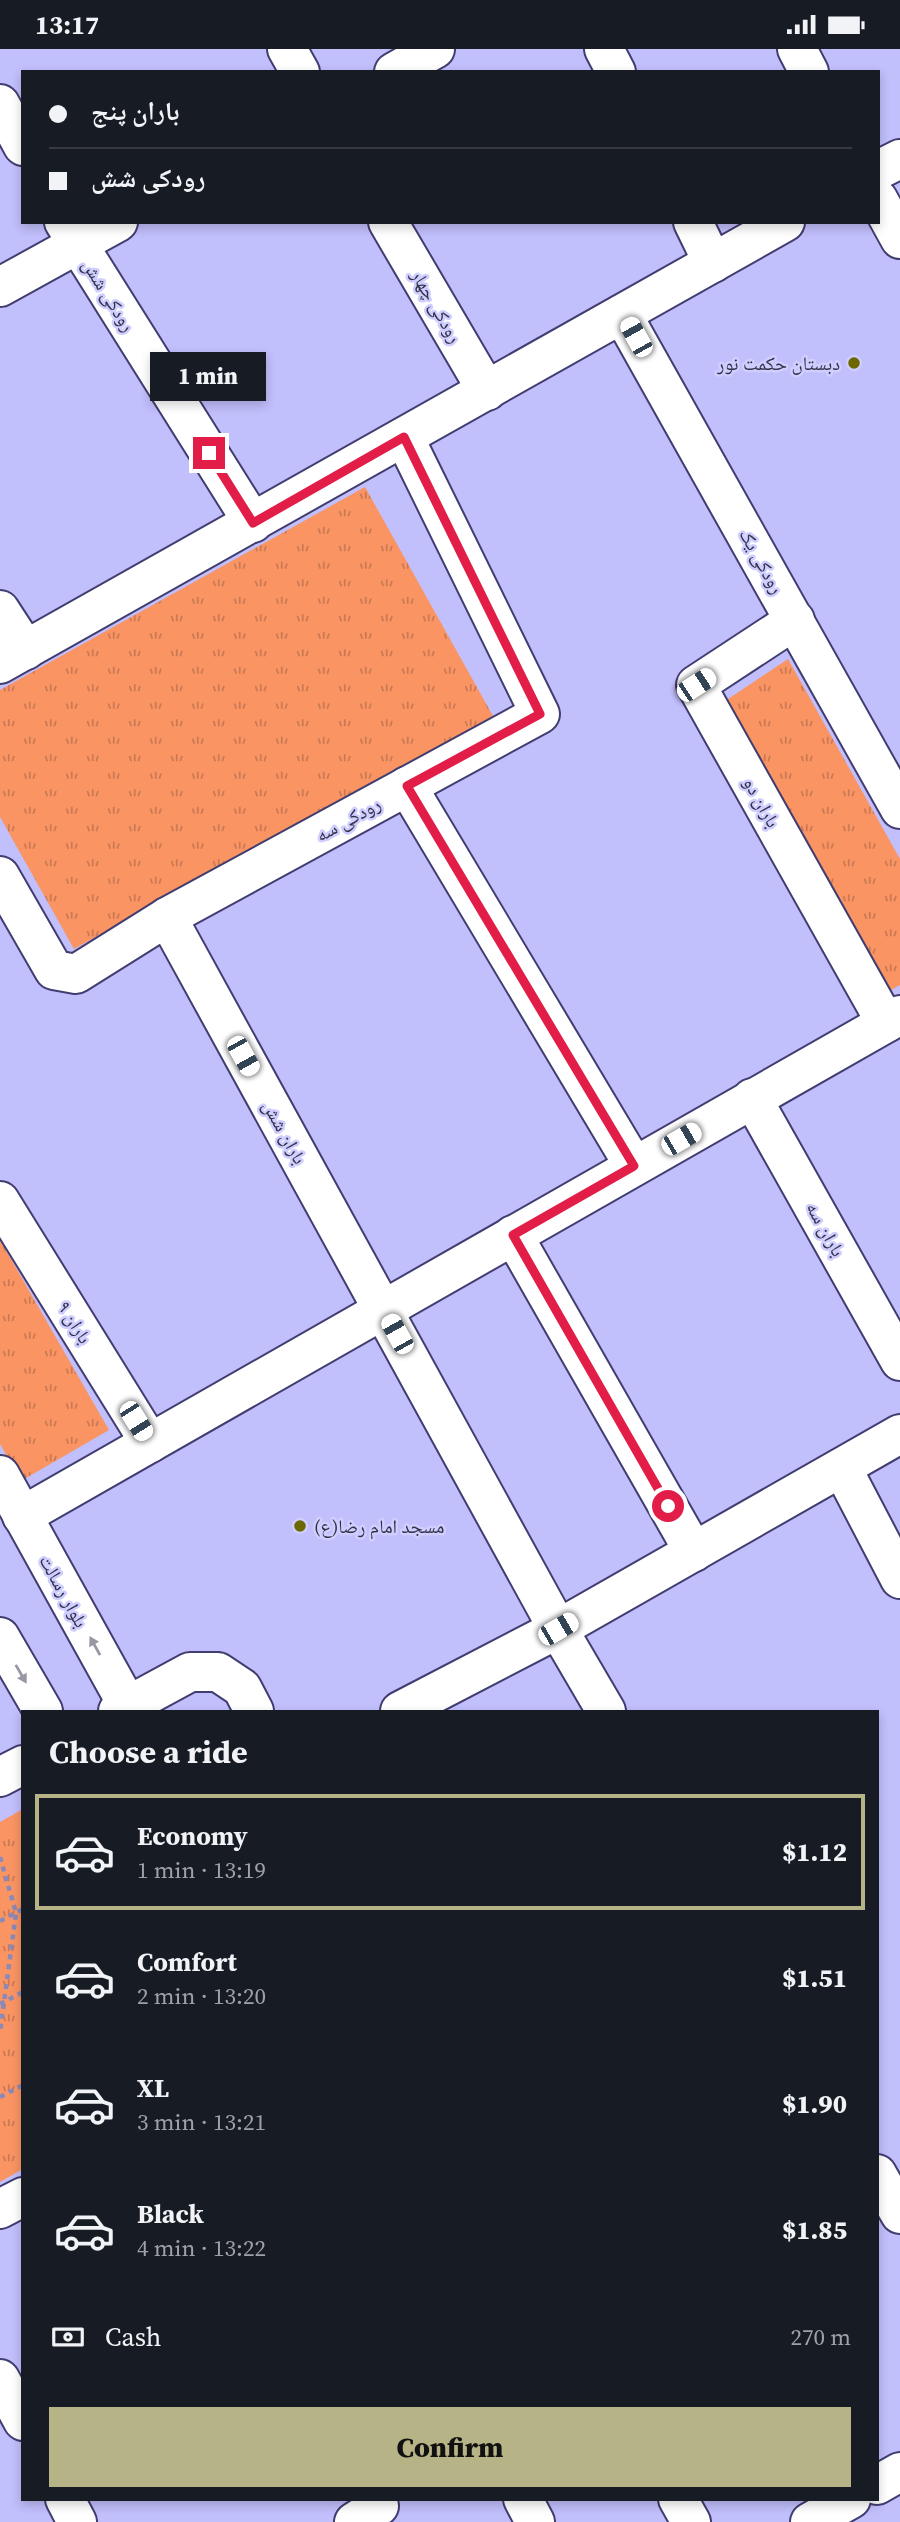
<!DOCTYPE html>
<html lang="en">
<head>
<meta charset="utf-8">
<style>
  :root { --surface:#171b24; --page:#20242c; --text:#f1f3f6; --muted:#9ea1a6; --line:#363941; --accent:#b6b487 }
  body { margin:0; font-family:"Source Serif 4","Noto Naskh Arabic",serif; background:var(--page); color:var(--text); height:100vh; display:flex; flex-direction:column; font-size:26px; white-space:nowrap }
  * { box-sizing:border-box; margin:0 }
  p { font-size:23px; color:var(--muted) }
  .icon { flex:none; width:38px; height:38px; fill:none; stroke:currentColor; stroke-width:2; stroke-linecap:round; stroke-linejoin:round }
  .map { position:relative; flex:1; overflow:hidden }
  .panel { position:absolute; left:21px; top:1661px; width:858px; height:791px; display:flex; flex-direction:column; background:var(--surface); border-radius:0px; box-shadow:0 4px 10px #0003 }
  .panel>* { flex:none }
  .banner { position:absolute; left:21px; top:21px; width:859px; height:154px; border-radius:0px; box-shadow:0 4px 10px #0003; display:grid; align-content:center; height:154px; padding:0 28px; background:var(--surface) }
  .end { position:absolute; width:32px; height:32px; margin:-16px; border:9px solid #e11d48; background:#fff; box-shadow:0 0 0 4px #fff }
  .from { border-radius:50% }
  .bubble { position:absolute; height:49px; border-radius:0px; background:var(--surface); box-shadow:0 4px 10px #0003; font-size:23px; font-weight:800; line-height:49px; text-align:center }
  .car { position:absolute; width:21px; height:42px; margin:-21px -10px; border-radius:9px; box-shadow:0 0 5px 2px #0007; background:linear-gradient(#fff 24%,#345 0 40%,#fff 0 76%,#345 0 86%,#fff 0) }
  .banner b { display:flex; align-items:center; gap:24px; height:66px; font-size:26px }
  .banner b+b { border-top:2px solid var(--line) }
  .banner i { width:18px; height:18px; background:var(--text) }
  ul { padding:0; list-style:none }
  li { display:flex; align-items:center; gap:21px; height:116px; margin:0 14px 10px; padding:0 14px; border:4px solid transparent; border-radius:0px }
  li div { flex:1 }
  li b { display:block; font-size:26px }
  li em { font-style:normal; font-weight:800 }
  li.selected { border-color:var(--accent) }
  li>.icon { width:63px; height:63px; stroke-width:1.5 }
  h2 { padding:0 28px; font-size:32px; line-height:84px }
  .pay { display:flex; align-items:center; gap:18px; height:77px; padding:0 28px; font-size:26px }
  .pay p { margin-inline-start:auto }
  .action { display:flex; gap:14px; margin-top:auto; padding:14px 28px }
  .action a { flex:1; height:80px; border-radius:0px; background:var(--accent); color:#111; font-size:28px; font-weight:800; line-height:80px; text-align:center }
  .status { display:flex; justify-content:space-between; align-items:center; height:49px; padding:0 35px; background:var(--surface); direction:ltr }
  .status svg { height:19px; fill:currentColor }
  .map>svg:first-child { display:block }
  .park { fill:url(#park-tufts) }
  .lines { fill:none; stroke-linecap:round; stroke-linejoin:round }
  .minor-casing { stroke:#413d70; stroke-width:42 }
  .path { stroke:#8b89b8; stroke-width:4.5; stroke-dasharray:5 5; stroke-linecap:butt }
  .minor { stroke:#fff; stroke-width:38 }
  .oneway { fill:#9898a4 }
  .route { stroke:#e11d48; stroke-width:9 }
  .poi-dot { fill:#6d6700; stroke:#cfceff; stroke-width:2.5 }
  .labels { text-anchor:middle; stroke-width:5; stroke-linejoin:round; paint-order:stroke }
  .street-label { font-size:19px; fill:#323149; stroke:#cfceff }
  .poi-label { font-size:19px; fill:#323149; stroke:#cfceff; text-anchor:end }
</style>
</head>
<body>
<div class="status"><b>13:17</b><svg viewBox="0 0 49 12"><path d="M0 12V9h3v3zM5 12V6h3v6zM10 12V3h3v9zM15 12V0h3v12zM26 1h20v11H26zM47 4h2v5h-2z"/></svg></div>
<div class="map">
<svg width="900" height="2473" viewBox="0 0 900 2473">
  <defs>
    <pattern id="park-tufts" width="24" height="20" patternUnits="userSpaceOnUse" patternTransform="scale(1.75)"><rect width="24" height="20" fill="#fa9463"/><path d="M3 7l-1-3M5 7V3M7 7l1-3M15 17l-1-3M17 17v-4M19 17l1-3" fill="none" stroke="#cb7954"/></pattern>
  </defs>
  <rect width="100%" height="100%" fill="#c1bffc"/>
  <!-- park -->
  <g class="park">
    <polygon points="365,438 493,667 74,900 0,768 0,641"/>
    <polygon points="788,610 900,810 900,936 879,948 716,658"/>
    <polygon points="0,1191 109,1381 21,1432 0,1395"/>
    <polygon points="23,1760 23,2120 0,2133 0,1773"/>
  </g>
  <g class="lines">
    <!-- minor casing -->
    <g class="minor-casing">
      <g id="minor">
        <polyline points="287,0 300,23"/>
        <polyline points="604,0 616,23"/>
        <polyline points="797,0 809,23"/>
        <polyline points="394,23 435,0"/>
        <polyline points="0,55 23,97"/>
        <polyline points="878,121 900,110"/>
        <polyline points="878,150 900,190"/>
        <polyline points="64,173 253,474"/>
        <polyline points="388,173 487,342"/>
        <polyline points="693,173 713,214"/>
        <polyline points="0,238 118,173"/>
        <polyline points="622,265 900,760"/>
        <polyline points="0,561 26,601"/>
        <polyline points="795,571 696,636 886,974"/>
        <polyline points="0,615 785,173"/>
        <polyline points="407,737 634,1117"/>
        <polyline points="0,827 54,921 76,925 167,868 540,665 404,388"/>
        <polyline points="167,868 558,1580 606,1662"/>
        <polyline points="752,1049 900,1312"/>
        <polyline points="0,1152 150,1394"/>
        <polyline points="513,1186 694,1503"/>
        <polyline points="842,1419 900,1530"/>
        <polyline points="0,1426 128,1657"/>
        <polyline points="22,1467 900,966"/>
        <polyline points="0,1588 43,1662"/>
        <polyline points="118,1662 190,1623 218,1623 242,1639 254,1662"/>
        <polyline points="400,1662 558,1580 900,1385"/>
        <polyline points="0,1728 23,1716"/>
        <polyline points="877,2125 900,2165"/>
        <polyline points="0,2160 23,2148"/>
        <polyline points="0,2330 23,2372"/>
        <polyline points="877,2436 900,2423"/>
        <polyline points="65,2450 77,2473"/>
        <polyline points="523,2450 535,2473"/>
        <polyline points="678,2450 691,2473"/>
        <polyline points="354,2473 379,2457 375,2450"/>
        <polyline points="810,2473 851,2450"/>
      </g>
    </g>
    <!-- path -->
    <g class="path">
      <polyline points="0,1808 16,1864 0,1983"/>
      <polyline points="0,1872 23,1860"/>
      <polyline points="0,1955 23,1943"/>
      <polyline points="0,2048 23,2036"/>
    </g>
    <!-- minor -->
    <use href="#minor" class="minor"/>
  </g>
  <!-- one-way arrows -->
  <defs><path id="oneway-solid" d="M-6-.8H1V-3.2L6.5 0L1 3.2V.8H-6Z" transform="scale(1.75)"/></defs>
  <g class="oneway">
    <use href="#oneway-solid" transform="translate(95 1597) rotate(-119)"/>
    <use href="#oneway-solid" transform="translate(21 1625) rotate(60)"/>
  </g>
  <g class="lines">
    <!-- route -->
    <polyline class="route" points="209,404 253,474 404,388 540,665 407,737 634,1117 513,1186 668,1457"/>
  </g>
  <!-- markers -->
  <g class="poi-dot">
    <circle cx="854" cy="314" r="7"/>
    <circle cx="300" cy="1477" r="7"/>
  </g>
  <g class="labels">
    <!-- street labels -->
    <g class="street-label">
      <text transform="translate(109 246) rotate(58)" y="7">رودکی شش</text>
      <text transform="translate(437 257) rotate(60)" y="7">رودکی چهار</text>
      <text transform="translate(762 512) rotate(61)" y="7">رودکی یک</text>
      <text transform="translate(762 753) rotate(61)" y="7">باران دو</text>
      <text transform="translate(348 770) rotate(-29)" y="7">رودکی سه</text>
      <text transform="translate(285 1083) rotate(61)" y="7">باران شش</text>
      <text transform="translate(826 1180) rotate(61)" y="7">باران سه</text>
      <text transform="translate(75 1273) rotate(58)" y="7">باران ۹</text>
      <text transform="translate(64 1542) rotate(61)" y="7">بلوار رسالت</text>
    </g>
    <!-- poi labels -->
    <g class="poi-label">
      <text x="840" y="321">دبستان حکمت نور</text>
      <text x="314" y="1484" text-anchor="start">مسجد امام رضا(ع)</text>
    </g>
  </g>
</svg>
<i class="end from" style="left:668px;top:1457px"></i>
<i class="end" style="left:209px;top:404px"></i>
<div class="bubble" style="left:150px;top:303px;width:116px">1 min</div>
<i class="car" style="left:636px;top:288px;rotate:331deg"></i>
<i class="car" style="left:696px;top:636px;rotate:57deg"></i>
<i class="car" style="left:243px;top:1007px;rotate:151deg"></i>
<i class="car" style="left:681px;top:1090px;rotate:60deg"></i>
<i class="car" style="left:397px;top:1285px;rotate:331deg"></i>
<i class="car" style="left:136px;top:1372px;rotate:148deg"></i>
<i class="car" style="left:558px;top:1580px;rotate:60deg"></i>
<div class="banner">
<b><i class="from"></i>باران پنج</b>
<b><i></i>رودکی شش</b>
</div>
<section class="panel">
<h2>Choose a ride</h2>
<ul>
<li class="selected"><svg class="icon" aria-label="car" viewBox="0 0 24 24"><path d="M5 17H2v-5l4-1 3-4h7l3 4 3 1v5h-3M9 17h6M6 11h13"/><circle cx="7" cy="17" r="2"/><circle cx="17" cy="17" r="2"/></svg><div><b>Economy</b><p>1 min · 13:19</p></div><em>$1.12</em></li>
<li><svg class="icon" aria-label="car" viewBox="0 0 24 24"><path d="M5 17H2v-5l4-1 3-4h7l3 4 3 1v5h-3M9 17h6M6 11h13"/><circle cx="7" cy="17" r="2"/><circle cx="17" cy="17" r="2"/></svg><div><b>Comfort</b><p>2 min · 13:20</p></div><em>$1.51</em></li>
<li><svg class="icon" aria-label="car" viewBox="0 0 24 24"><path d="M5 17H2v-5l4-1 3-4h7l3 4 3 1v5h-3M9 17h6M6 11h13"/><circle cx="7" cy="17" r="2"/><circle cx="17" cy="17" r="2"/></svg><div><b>XL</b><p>3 min · 13:21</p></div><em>$1.90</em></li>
<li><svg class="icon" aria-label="car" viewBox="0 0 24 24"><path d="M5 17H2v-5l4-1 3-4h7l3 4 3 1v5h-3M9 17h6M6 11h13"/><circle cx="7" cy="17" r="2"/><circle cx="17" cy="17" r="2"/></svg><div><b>Black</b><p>4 min · 13:22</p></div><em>$1.85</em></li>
</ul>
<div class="pay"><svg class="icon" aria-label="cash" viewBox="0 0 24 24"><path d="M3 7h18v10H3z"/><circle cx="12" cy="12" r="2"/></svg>Cash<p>270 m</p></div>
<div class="action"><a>Confirm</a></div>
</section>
</div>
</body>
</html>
